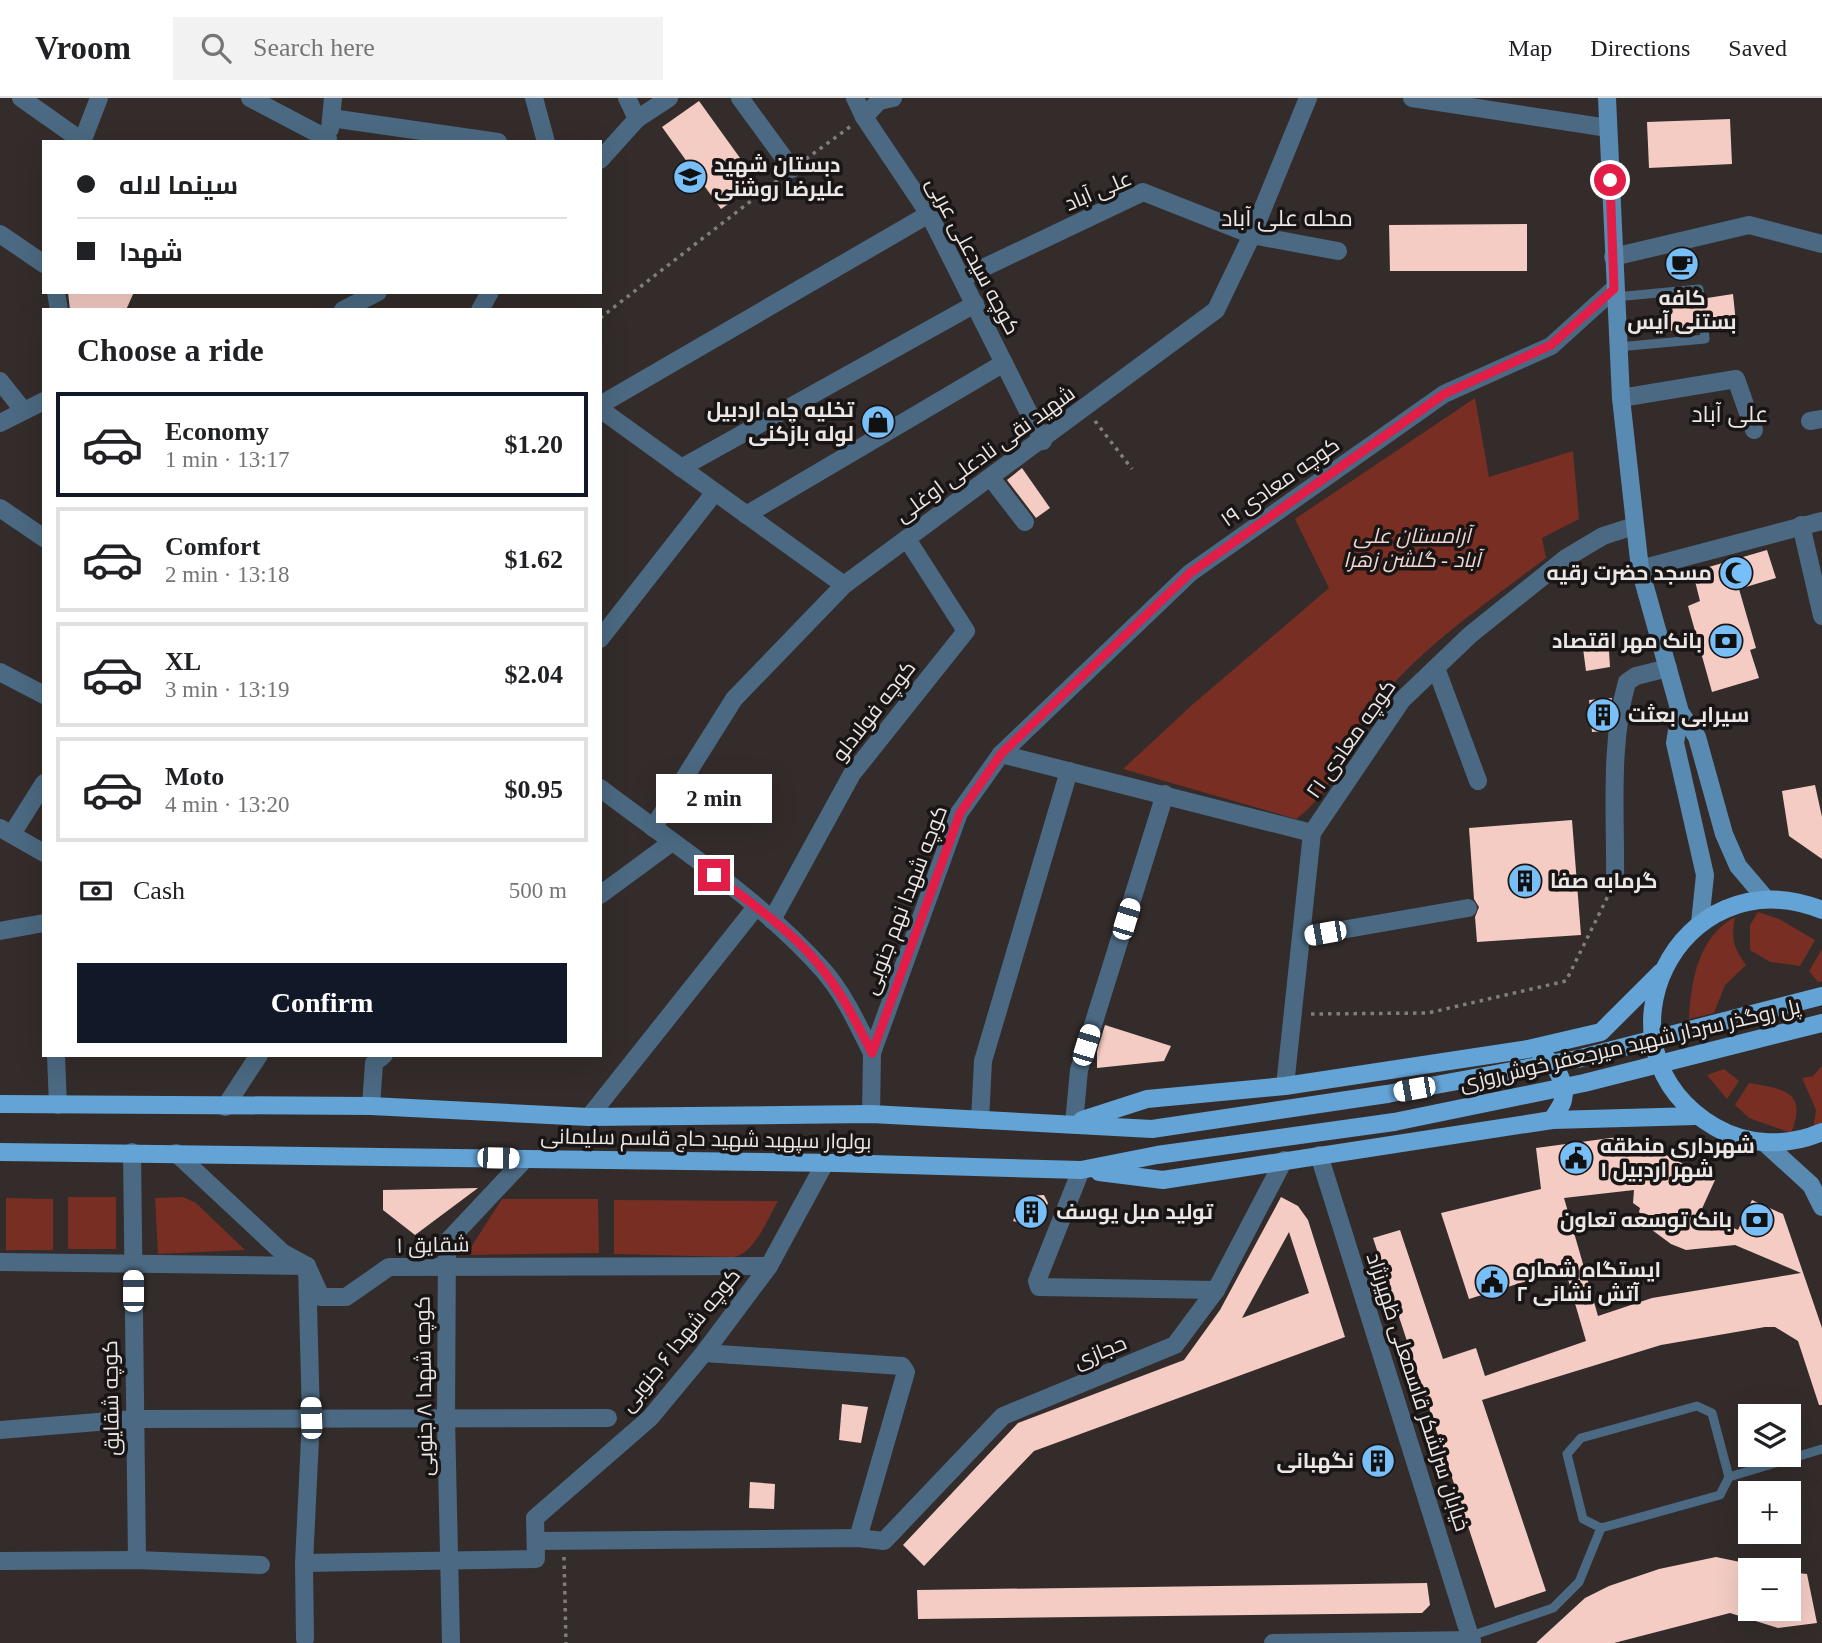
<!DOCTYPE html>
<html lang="en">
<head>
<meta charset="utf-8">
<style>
  :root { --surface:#fff; --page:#f2f2f2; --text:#202124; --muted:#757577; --line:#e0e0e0; --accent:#111827 }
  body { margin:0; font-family:"Times New Roman",Cairo,serif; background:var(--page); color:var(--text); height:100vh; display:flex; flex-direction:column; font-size:26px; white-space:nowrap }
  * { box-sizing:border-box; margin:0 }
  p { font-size:23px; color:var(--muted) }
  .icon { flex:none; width:38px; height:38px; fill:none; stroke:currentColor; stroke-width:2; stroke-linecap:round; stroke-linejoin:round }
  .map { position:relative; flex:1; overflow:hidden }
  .sheet { position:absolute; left:42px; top:210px; width:560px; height:749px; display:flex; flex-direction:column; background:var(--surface); border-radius:0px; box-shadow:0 7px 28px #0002 }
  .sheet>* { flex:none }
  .top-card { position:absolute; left:42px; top:42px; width:560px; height:154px; border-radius:0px; box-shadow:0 7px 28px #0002; display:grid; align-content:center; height:154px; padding:0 35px; background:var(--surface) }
  .controls { position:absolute; left:1738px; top:1306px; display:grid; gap:14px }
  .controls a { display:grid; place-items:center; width:63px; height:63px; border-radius:0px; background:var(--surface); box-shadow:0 7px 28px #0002; font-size:35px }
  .end { position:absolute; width:32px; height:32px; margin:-16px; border:9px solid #e11d48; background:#fff; box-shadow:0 0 0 4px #fff }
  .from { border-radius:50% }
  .bubble { position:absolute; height:49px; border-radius:0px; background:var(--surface); box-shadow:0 7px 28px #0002; font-size:23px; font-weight:700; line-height:49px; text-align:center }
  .car { position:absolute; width:21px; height:42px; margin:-21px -10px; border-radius:9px; box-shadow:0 0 5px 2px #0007; background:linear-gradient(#fff 24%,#345 0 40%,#fff 0 76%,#345 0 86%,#fff 0) }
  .top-card b { display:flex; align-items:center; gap:24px; height:66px; font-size:26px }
  .top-card b+b { border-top:2px solid var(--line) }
  .top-card i { width:18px; height:18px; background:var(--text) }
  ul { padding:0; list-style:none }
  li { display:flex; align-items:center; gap:21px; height:105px; margin:0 14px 10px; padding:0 21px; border:4px solid var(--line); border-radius:0px }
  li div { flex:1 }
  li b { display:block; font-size:26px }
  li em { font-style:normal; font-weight:700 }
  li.on { border-color:var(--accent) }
  li>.icon { width:63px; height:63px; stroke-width:1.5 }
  h2 { padding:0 35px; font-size:32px; line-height:84px }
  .pay { display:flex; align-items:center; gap:18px; height:77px; padding:0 35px; font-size:26px }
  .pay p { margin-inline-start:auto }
  .button { display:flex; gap:14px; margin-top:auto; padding:14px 35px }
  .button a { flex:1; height:80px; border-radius:0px; background:var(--accent); color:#fff; font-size:28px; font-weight:700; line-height:80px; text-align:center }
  header { display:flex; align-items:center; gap:42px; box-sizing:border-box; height:98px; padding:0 35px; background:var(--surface); border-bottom:2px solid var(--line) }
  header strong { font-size:33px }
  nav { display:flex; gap:38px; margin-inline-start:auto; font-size:24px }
  .search { width:490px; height:63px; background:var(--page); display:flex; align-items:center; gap:18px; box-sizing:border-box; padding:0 24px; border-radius:0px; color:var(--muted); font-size:26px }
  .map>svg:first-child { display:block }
  .green { fill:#782e23 }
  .building { fill:#f4ccc4; fill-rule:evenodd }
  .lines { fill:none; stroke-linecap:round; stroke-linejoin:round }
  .path { stroke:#827c7b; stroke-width:3.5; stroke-dasharray:3.5 5; stroke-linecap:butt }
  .service { stroke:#4b6982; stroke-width:9 }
  .minor { stroke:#4b6982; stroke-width:18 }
  .tertiary { stroke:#4b6982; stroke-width:18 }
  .secondary { stroke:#598ab1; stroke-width:18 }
  .primary { stroke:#63a3d6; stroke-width:18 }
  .primary-bridge { stroke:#63a3d6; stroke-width:18 }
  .route { stroke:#e11d48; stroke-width:9 }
  .labels { text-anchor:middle; stroke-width:7; stroke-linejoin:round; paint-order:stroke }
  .poi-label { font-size:21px; font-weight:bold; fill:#ebe7e6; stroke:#191515; text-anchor:start }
  .street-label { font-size:21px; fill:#ebe7e6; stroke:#191515 }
  .park-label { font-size:21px; font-style:italic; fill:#efd6d1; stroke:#191515 }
  .neighbourhood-label { font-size:23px; fill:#ebe7e6; stroke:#191515 }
</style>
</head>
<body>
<header>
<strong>Vroom</strong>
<div class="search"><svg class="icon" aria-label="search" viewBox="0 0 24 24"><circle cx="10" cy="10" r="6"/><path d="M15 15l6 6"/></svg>Search here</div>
<nav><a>Map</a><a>Directions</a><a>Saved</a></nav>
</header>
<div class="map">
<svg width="1822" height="1545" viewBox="0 0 1822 1545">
  <rect width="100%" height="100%" fill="#332c2b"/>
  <!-- green -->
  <g class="green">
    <path d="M 1475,300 L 1489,379 L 1573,353 L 1579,421 L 1542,440 L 1546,460 C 1487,505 1422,548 1375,607 C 1346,644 1335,693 1296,721 L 1123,671 L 1192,607 L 1329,490 L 1295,421 Z"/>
    <polygon points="1758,814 1779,821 1815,842 1800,868 1770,864 1750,852 1750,827"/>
    <path d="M 1735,819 C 1731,840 1733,849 1746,867 L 1725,887 L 1714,915 L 1689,921 C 1691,883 1698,839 1735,819 Z"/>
    <polygon points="1822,851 1822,883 1818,884 1809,873"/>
    <polygon points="1822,968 1822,1027 1813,1032 1816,1012 1802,980 1813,978"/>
    <polygon points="1724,971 1739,983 1727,1001 1707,977"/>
    <path d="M 1749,985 C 1784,991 1808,993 1791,1035 L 1749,1020 L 1735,1007 Z"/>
    <rect x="68" y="1099" width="48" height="52"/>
    <polygon points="183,1099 196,1105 245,1152 158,1156 155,1100"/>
    <polygon points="6,1100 53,1101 53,1152 6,1152"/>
    <polygon points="502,1101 598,1101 599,1155 466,1157"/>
    <path d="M 614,1102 L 778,1103 C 768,1120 754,1157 733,1159 L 614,1156 Z"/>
  </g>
  <!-- building -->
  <g class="building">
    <polygon points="699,3 758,85 721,111 662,29"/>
    <polygon points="1730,21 1732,66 1649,70 1647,24"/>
    <polygon points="1527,126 1527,173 1390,173 1389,127"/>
    <polygon points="68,194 134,194 126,212 70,212"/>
    <polygon points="1733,196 1736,225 1711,228 1703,222 1697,229 1668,233 1664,204 1693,201 1701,207 1707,200"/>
    <polygon points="1022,370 1050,410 1036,420 1007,382"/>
    <polygon points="1767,452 1776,480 1739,491 1756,550 1750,552 1759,580 1712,594 1688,508 1700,503 1694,479 1702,471"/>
    <polygon points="1608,538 1610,569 1586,573 1582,543"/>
    <polygon points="1612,600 1606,633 1592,634 1589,602"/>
    <polygon points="1815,687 1822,719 1822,761 1789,738 1782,693"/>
    <polygon points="1572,722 1581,837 1477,844 1475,819 1479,809 1474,801 1469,730"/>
    <polygon points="1105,927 1171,948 1164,963 1097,970 1097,953"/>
    <path d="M 1618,1039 L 1662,1055 L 1715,1082 L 1700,1115 L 1738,1132 L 1752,1102 L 1783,1116 L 1822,1230 L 1822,1307 L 1819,1307 L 1798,1243 L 1775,1229 L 1765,1229 L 1661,1247 L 1482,1302 L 1546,1493 L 1495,1510 L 1373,1140 L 1400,1132 L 1443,1261 L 1476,1250 L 1485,1278 L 1586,1243 L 1565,1171 L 1469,1201 L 1441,1115 L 1541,1091 L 1536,1050 ZM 1634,1092 L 1633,1105 L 1640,1110 L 1639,1114 L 1649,1125 L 1648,1129 L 1671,1146 L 1686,1152 L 1735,1147 L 1801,1175 L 1652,1200 L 1598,1218 L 1564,1100 Z"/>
    <polygon points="478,1090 415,1137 383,1112 383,1092"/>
    <polygon points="1044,1097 1048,1105 1037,1129 1013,1123 1025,1098"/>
    <path d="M 1281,1099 L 1298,1108 L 1308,1122 L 1345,1239 L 1034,1353 L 924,1468 L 903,1447 L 1018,1325 L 1184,1262 L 1220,1212 ZM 1289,1134 L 1309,1195 L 1242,1220 Z"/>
    <polygon points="842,1306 868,1309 861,1345 839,1342"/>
    <polygon points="1383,1352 1388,1368 1372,1374 1368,1358"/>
    <polygon points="750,1384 775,1386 774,1411 749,1410"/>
    <polygon points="1716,1459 1750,1466 1750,1510 1788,1510 1788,1474 1807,1476 1817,1525 1778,1530 1730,1515 1614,1545 1536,1545 1585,1500 1609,1488 1659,1471"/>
    <polygon points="1427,1485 1430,1507 1422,1515 918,1521 917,1492"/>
  </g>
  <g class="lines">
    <!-- path -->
    <g class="path">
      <polyline points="806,61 851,28"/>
      <polyline points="600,220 778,82"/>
      <polyline points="1095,323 1132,371"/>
      <polyline points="1311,916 1428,915 1566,883 1608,798"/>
      <polyline points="564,1459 566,1545"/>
    </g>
    <!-- service -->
    <g class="service">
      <polyline points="1616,199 1699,191 1700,200"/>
      <polyline points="1618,249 1705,241 1704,229"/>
      <polygon points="1697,1308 1712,1315 1729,1379 1720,1397 1601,1430 1583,1421 1567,1356 1581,1340"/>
      <polyline points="1729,1379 1822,1351"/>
      <polyline points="1471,1538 1553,1510 1579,1484 1601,1430"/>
    </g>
    <!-- minor -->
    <g class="minor">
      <polyline points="21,0 82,43"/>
      <polyline points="250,0 328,41"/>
      <polyline points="534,0 546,44"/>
      <polyline points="627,0 637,21"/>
      <polyline points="740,0 792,71"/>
      <polyline points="855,0 864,19 929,116 1043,343"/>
      <polyline points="1412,0 1608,30"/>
      <polyline points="864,19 879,3 893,0"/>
      <polyline points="331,20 498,44"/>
      <polyline points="330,31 333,0"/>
      <polyline points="82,44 99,0"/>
      <polyline points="600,62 637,21 669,0"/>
      <polyline points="0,136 44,166"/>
      <polyline points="1613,159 1749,127 1822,146"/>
      <polyline points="962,180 1143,94 1252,137 1338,153"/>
      <polyline points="56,194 59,212"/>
      <polyline points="343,212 378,194"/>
      <polyline points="480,212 490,194"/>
      <polyline points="0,283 23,312"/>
      <polyline points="1621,300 1736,281 1754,332"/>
      <polyline points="600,307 929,116"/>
      <polyline points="600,311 844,487"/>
      <polyline points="1810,323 1822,321"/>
      <polyline points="0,325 44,303"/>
      <polyline points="681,370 975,206"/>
      <polyline points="991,380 1025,424"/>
      <polyline points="0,410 44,440"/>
      <polyline points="746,417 1004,265"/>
      <polyline points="1801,427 1822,518"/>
      <polyline points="1640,471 1822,423"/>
      <polyline points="600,541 715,394"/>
      <polyline points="1436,570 1478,683"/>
      <polyline points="0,574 44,597"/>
      <polyline points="1001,656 1312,735"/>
      <path d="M 600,690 C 676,748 760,801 823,872 C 844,896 858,927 872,955"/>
      <polyline points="0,730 44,755"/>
      <polyline points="653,730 734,601 844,487 1216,212 1252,137 1308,0"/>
      <polyline points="12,736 44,685"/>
      <path d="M 1615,784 C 1616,719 1609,647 1627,584 L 1636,578 L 1668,570"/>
      <polyline points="600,797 672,744"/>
      <polyline points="772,822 852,676 966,533 907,441"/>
      <polyline points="0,833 44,825"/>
      <polyline points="1301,839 1468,810"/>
      <polyline points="56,957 58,1007"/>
      <polyline points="1285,988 1312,735 1402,602 1470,537 1566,460 1603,438 1634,428"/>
      <polyline points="371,1008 374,965 384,957"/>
      <polyline points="225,1009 259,957"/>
      <polyline points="871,1016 872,955 959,715 1001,656 1190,475 1444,296 1551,248 1614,191"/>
      <polyline points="589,1019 756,809"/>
      <polyline points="980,1022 983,963 1069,673"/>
      <polyline points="1074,1025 1079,972 1165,696"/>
      <polyline points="132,1054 137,1462"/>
      <polyline points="176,1055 283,1155 307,1168 311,1320 304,1465 305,1541"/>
      <polyline points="1081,1072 1037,1183 1039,1189 1216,1192"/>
      <polyline points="0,1164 307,1168 321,1199 346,1199 389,1169 769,1168"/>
      <polyline points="704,1255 902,1268 906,1274 858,1440"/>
      <polyline points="0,1332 134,1321 608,1320"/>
      <polyline points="536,1443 858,1440 884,1443 1003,1318 1175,1247 1216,1192 1284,1062"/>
      <polyline points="0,1463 137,1462 261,1467"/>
      <polyline points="304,1465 536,1461 535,1420 650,1320 704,1255 769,1168 825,1065"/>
      <polyline points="451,1545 446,1320 447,1144 525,1061"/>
      <polyline points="1273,1545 1472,1542"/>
    </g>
    <!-- tertiary -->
    <polyline class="tertiary" points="1319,1057 1472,1545"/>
    <!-- secondary -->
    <g class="secondary">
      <polyline points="1607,0 1621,300 1640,471 1680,614 1697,639 1724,736 1738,768 1766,801"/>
      <polyline points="1680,614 1675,645 1705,777 1700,825"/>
      <polyline points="1765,1045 1811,1087 1822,1109"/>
    </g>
    <!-- primary -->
    <g class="primary">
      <path d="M 1822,812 C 1678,755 1583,951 1715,1029 C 1748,1048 1787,1049 1822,1034"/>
      <path d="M 1541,957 C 1555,963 1567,986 1563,1002 C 1562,1008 1555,1016 1552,1022"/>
      <polyline points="0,1006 371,1008 589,1019 871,1016 1152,1031 1387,996"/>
      <polyline points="1082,1022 1147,1001 1285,988 1528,951 1601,934 1661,874"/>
      <polyline points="0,1054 837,1065 1081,1072 1157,1057 1394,1024"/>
      <polyline points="1099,1074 1163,1082 1552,1022 1696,1018"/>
    </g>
    <!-- primary-bridge -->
    <g class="primary-bridge">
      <polyline points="1387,996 1577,961 1822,898"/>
      <polyline points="1394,1024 1584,985 1822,925"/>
    </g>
  </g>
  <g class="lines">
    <!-- route -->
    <path class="route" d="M 714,777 C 751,805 799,838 826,876 C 845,901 858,928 872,955 L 960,715 L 1001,656 L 1190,475 L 1444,296 L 1551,247 L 1614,191 L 1610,82"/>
  </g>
  <!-- icons -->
  <defs>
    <g id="school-disc" transform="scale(1.75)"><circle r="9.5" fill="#78bff8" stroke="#191515"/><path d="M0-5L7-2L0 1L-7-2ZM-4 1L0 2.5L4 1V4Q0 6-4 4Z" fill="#111"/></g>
    <g id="cafe-disc" transform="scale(1.75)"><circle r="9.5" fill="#78bff8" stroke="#191515"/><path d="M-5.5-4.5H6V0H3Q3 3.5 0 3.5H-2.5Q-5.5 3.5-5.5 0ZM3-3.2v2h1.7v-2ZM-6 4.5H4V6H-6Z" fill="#111"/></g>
    <g id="shop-disc" transform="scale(1.75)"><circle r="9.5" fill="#78bff8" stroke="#191515"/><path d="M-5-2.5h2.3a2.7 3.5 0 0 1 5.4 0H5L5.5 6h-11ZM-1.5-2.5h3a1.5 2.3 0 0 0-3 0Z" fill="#111"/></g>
    <g id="mosque-disc" transform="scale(1.75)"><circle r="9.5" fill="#78bff8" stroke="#191515"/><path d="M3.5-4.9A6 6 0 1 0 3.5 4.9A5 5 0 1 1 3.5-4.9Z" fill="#111"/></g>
    <g id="bank-disc" transform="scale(1.75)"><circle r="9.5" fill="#78bff8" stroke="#191515"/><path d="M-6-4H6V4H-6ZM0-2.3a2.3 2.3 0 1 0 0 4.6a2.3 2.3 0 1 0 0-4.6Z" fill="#111"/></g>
    <g id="building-disc" transform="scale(1.75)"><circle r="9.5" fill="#78bff8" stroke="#191515"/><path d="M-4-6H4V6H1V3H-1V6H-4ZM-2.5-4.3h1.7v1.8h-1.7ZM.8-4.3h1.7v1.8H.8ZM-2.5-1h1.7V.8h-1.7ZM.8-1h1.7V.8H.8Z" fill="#111"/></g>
    <g id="civic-disc" transform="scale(1.75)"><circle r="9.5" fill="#78bff8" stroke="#191515"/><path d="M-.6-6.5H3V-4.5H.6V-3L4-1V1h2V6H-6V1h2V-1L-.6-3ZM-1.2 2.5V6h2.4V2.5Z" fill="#111"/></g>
  </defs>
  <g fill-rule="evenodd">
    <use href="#school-disc" x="690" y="79"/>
    <use href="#cafe-disc" x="1682" y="166"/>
    <use href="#shop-disc" x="878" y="324"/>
    <use href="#mosque-disc" x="1736" y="475"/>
    <use href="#bank-disc" x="1726" y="543"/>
    <use href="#building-disc" x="1603" y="617"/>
    <use href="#building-disc" x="1525" y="783"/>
    <use href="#civic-disc" x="1576" y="1060"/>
    <use href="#building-disc" x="1031" y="1114"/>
    <use href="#bank-disc" x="1757" y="1122"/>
    <use href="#civic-disc" x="1492" y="1184"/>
    <use href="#building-disc" x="1378" y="1363"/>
  </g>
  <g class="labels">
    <!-- poi labels -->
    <g class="poi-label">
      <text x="714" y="74">دبستان شهید<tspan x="714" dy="24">علیرضا روشنی</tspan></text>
      <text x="1682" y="207" text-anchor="middle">کافه<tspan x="1682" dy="24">بستنی آیس</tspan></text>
      <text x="854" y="319" text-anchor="end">تخلیه چاه اردبیل<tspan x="854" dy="24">لوله بازکنی</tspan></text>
      <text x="1712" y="482" text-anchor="end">مسجد حضرت رقیه</text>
      <text x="1702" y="550" text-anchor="end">بانک مهر اقتصاد</text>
      <text x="1628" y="624">سیرابی بعثت</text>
      <text x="1550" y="790">گرمابه صفا</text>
      <text x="1600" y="1055">شهرداری منطقه<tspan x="1600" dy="24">۱ شهر اردبیل</tspan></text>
      <text x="1056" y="1121">تولید مبل یوسف</text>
      <text x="1732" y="1129" text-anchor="end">بانک توسعه تعاون</text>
      <text x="1516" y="1179">ایستگاه شماره<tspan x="1516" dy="24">۲ آتش نشانی</tspan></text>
      <text x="1354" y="1370" text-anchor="end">نگهبانی</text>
    </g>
    <!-- street labels -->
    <g class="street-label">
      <text transform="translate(1098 93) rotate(-23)" y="7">علی آباد</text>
      <text transform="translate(973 158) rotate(62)" y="7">کوچه سیدعلی عربی</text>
      <text transform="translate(985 356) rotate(-36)" y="7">شهید نقی نادعلی اوغلی</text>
      <text transform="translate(1280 384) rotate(-35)" y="7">کوچه معادی ۱۹</text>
      <text transform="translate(874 613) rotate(-52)" y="7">کوچه فولادلو</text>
      <text transform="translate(1351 641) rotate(-55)" y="7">کوچه معادی ۲۱</text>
      <text transform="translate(905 802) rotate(-69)" y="7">کوچه شهدا نهم جنوبی</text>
      <text transform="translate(1630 947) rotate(-13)" y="7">پل روگذر سردار شهید میرجعفر خوش‌روزی</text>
      <text transform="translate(706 1041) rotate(1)" y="7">بولوار سپهبد شهید حاج قاسم سلیمانی</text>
      <text transform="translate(433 1147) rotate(-1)" y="7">شقایق ۱</text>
      <text transform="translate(680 1242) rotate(-51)" y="7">کوچه شهدا ۶ جنوبی</text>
      <text transform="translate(1100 1254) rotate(-22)" y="7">حجازی</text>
      <text transform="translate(424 1288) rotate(-91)" y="7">کوچه شهدا ۸ جنوبی</text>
      <text transform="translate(1418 1294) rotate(72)" y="7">خیابان سرلشکر قاسمعلی ظهیرنژاد</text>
      <text transform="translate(111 1300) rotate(-91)" y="7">کوچه شقایق</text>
    </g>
    <!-- park labels -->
    <g class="park-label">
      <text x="1412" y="445">آرامستان علی<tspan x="1412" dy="24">آباد - گلشن زهرا</tspan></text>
    </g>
    <!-- neighbourhood labels -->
    <g class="neighbourhood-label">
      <text x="1287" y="128">محله علی آباد</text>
      <text x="1730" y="324">علی آباد</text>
    </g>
  </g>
</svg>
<div class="controls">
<a><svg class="icon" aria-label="layers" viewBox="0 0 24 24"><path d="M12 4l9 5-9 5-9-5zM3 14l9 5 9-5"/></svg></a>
<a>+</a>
<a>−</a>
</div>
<i class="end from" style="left:1610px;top:82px"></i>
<i class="end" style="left:714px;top:777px"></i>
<div class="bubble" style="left:656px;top:676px;width:116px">2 min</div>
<i class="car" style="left:1126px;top:821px;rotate:17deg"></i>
<i class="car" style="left:1325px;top:835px;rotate:260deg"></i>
<i class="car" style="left:1086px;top:947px;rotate:17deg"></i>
<i class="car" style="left:1414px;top:991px;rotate:260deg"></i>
<i class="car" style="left:498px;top:1060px;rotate:91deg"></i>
<i class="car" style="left:133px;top:1193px;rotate:0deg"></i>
<i class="car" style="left:311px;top:1320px;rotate:358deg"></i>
<div class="top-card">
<b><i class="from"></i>سینما لاله</b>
<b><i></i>شهدا</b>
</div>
<section class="sheet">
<h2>Choose a ride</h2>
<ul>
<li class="on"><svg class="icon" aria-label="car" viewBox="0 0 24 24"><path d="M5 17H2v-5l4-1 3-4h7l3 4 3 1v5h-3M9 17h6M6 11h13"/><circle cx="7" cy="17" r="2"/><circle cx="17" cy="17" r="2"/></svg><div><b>Economy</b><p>1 min · 13:17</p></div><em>$1.20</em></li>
<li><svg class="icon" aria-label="car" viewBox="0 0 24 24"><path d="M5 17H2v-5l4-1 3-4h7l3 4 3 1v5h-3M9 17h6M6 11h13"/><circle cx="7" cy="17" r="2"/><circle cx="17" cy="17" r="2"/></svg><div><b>Comfort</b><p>2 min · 13:18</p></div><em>$1.62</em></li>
<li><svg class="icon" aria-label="car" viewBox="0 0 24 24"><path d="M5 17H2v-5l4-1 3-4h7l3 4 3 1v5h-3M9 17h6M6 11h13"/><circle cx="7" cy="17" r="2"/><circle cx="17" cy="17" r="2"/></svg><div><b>XL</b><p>3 min · 13:19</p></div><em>$2.04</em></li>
<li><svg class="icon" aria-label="car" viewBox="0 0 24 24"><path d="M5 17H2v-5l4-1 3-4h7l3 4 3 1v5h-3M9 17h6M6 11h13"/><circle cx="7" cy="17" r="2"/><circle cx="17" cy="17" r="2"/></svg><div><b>Moto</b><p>4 min · 13:20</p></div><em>$0.95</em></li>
</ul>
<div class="pay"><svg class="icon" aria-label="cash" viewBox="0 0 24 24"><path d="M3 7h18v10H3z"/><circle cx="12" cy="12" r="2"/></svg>Cash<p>500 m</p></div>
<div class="button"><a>Confirm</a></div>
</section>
</div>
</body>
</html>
